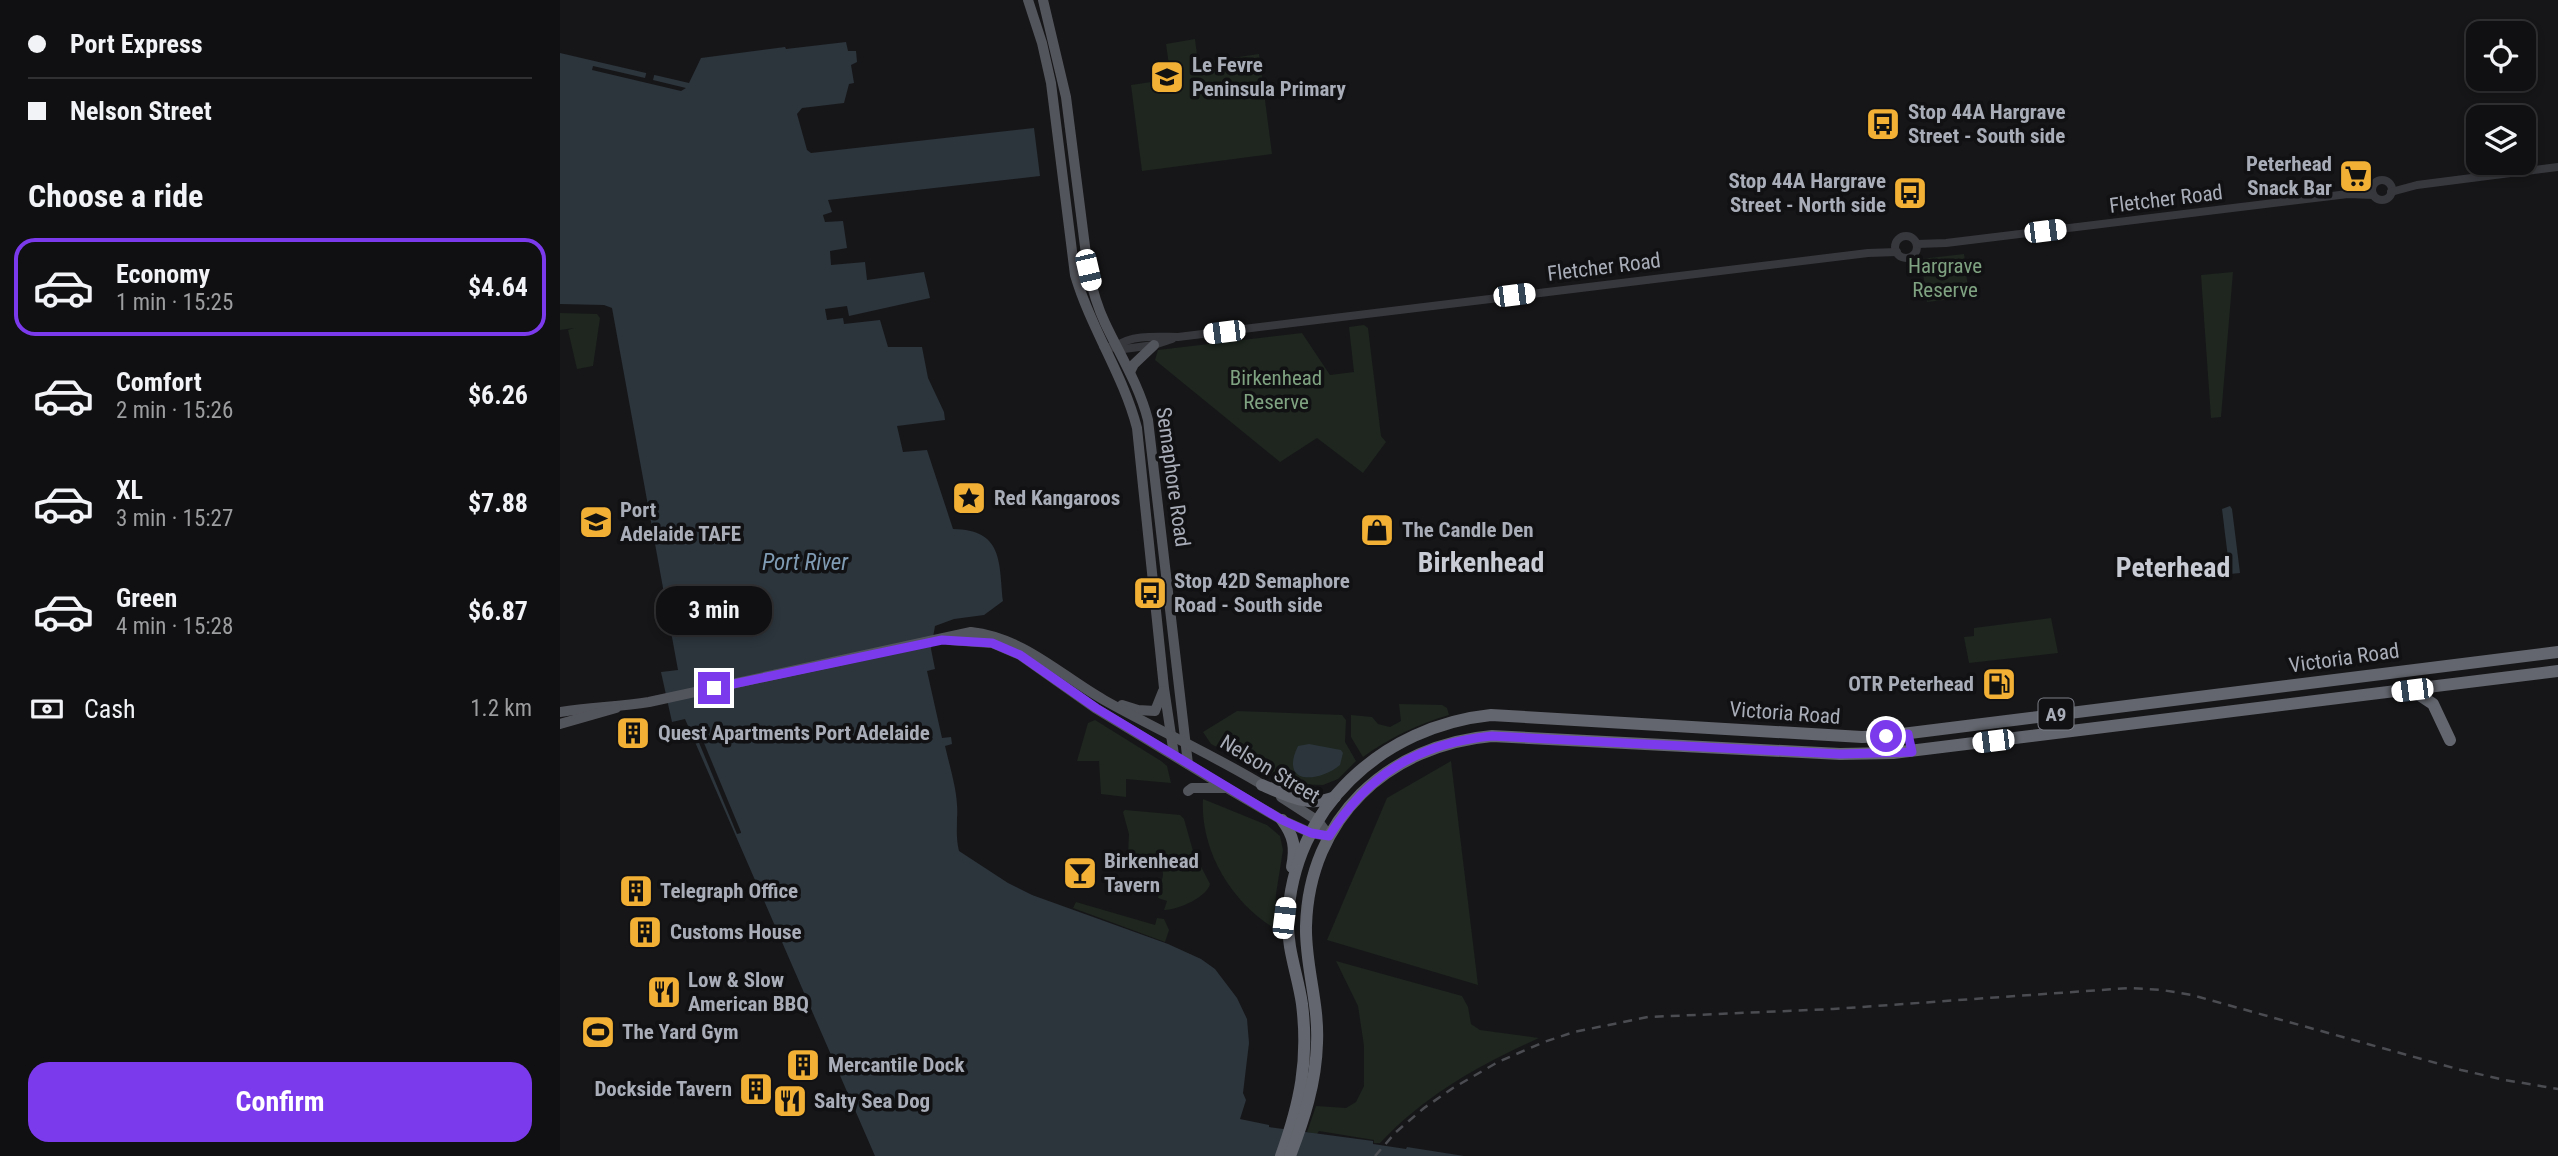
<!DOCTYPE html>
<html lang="en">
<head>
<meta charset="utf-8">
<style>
  :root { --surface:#101012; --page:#19191b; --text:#f1f3f6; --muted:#9c9d9f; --line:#303032; --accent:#7c3aed }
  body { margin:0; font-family:"Roboto Condensed",sans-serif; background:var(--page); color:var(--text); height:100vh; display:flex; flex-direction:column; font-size:26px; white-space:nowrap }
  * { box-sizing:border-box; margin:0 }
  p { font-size:23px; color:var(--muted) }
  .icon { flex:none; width:38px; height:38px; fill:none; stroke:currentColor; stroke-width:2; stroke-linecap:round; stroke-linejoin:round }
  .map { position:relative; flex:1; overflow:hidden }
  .sheet { display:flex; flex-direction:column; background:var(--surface); width:560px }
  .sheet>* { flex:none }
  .hud { display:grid; align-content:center; height:154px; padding:0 28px; background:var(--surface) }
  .fabs { position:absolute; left:1906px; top:21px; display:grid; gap:14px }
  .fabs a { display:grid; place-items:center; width:70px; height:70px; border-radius:14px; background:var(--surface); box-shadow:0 4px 10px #0003,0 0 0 2px var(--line); font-size:35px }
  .end { position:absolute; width:32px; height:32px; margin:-16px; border:9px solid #7c3aed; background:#fff; box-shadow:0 0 0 4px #fff }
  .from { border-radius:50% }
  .bubble { position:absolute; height:49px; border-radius:21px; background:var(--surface); box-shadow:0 4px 10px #0003,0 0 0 2px var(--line); font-size:23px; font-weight:700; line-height:49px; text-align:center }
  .car { position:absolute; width:21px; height:42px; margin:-21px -10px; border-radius:9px; box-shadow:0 0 5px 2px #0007; background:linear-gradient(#fff 24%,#345 0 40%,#fff 0 76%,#345 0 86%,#fff 0) }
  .hud b { display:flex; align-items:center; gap:24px; height:66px; font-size:26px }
  .hud b+b { border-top:2px solid var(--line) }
  .hud i { width:18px; height:18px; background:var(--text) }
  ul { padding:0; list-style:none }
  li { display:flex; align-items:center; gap:21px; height:98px; margin:0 14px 10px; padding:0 14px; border:4px solid transparent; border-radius:21px }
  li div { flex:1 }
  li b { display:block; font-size:26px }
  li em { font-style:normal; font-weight:700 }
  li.current { border-color:var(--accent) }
  li>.icon { width:63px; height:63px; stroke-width:1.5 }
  h2 { padding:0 28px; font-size:32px; line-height:84px }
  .pay { display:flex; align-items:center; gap:18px; height:77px; padding:0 28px; font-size:26px }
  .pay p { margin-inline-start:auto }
  .button { display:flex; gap:14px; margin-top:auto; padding:14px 28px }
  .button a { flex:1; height:80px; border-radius:21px; background:var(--accent); color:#fff; font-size:28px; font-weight:700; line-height:80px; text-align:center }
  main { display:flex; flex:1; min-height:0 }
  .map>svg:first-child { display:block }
  .green { fill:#1e261f }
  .water { fill:#2c353c }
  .pier { fill:#161618 }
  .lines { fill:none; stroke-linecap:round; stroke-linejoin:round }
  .minor { stroke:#37383d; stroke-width:8 }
  .major { stroke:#53555c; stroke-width:10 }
  .highway { stroke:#63666e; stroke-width:12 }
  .rail { stroke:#4a4c52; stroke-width:2.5; stroke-dasharray:9 7; stroke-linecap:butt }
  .route { stroke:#7c3aed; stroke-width:9 }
  .labels { text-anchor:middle; stroke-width:7; stroke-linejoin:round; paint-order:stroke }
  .shield { fill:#111113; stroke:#7b7e86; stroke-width:2 }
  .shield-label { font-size:19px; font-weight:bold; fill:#a8adb8 }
  .poi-label { font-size:21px; font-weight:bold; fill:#a8adb8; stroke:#111113; text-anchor:start }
  .street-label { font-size:21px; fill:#a8adb8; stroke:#111113 }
  .park-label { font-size:21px; fill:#7fa381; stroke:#111113 }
  .water-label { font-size:23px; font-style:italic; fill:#7f9bb3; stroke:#111113 }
  .district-label { font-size:28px; font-weight:bold; fill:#c9ccd4; stroke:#111113 }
</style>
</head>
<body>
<main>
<section class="sheet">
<div class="hud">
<b><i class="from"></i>Port Express</b>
<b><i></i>Nelson Street</b>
</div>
<h2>Choose a ride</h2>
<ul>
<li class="current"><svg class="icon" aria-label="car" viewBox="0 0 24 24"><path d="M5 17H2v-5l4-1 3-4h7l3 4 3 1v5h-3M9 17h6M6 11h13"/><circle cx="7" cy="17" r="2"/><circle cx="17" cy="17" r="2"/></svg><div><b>Economy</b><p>1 min · 15:25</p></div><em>$4.64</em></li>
<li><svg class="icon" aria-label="car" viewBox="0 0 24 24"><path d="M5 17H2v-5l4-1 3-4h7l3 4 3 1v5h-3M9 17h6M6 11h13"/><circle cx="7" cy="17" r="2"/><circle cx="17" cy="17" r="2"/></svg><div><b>Comfort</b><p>2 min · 15:26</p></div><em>$6.26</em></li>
<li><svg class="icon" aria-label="car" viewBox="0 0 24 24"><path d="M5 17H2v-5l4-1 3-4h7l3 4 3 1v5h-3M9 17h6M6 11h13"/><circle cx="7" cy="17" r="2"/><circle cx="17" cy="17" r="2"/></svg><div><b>XL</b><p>3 min · 15:27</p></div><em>$7.88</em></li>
<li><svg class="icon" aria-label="car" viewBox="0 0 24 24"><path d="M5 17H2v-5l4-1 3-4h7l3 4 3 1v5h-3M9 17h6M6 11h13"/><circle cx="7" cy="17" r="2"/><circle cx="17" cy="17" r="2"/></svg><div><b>Green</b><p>4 min · 15:28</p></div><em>$6.87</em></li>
</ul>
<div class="pay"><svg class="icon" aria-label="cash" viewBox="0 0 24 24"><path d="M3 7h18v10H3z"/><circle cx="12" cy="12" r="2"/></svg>Cash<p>1.2 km</p></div>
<div class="button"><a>Confirm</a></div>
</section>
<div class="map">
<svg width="1998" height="1156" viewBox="0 0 1998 1156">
  <rect width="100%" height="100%" fill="#161618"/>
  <!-- green -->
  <g class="green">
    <polygon points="635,39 638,63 699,54 712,154 582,171 571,85 611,79 606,44"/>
    <polygon points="1404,254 1409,297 1367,302 1361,259"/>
    <polygon points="1673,272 1661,417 1651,418 1641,275"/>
    <polygon points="0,313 37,314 40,318 33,366 17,369 8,330 14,328 0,330"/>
    <polygon points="804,325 808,328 821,436 826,442 803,473 757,438 720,462 595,360 598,350 742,333 770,375 794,372 789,327"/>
    <polygon points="1491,618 1498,653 1409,663 1404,637 1414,636 1414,628"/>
    <path d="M 839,704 L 882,705 L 887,708 L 889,715 C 858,724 829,738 803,757 L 791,737 L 791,715 L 812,717 L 818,724 L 830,727 L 841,721 Z"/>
    <polygon points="677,711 782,715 786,720 785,742 796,761 778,779 763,785 730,784 651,744 643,732"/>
    <polygon points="535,720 601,761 607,766 611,783 566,779 566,797 541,794 539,761 517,761 528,723"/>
    <polygon points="891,761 918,985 767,940 827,798"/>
    <path d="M 643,799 L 707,825 L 720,836 L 723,850 L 716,894 L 714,928 C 671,902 640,850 643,799 Z"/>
    <path d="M 565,810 L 620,815 L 624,819 L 633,851 L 650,884 C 647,897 618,910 604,910 L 607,901 L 598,898 L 603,875 L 602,863 L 568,855 L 569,834 L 563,812 Z"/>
    <polygon points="516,902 595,925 597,918 604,919 609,930 605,942 513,908"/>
    <path d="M 776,961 L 902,996 L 908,1007 L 911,1024 L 920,1030 L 979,1038 C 919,1065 865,1095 820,1143 L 814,1143 L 814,1140 L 759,1131 L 757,1134 L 747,1132 L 756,1106 L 786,1108 L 796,1102 L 804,1086 L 804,1046 L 798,1006 Z"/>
  </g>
  <!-- water -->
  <g class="water">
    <path d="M 286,42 L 288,51 L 296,51 L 297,62 L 291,65 L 294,83 L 289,84 L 284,103 L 242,108 L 237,114 L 247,150 L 251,153 L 474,128 L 480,176 L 268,200 L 272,212 L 263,215 L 265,222 L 283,221 L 287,248 L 270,251 L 271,265 L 305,262 L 307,280 L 364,272 L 370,298 L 289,316 L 287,306 L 265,309 L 267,320 L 283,318 L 284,324 L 320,320 L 328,347 L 362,347 L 368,378 L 384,412 L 385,420 L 337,426 L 343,452 L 367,450 L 393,529 C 443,530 439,561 443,601 L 424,615 L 394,619 L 375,626 L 371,649 L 375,669 L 367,671 L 382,738 L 391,737 L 392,744 L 385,746 C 390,768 399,795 397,818 C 397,830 396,839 399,851 L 448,883 L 472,895 L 608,944 L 641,959 L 655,969 L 677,998 L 687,1019 L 689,1043 L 683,1093 L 686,1100 L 680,1119 L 709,1125 L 709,1127 L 813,1141 L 813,1144 L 846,1149 L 847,1147 L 904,1156 L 315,1156 L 125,719 L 112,722 L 101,672 L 118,670 L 52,308 L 44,305 L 0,304 L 0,53 L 129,83 L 141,58 L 225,47 L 226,49 Z"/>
    <polygon points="1670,506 1672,509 1680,573 1670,574 1662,509"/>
    <path d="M 749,744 L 781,750 L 783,753 L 780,765 C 758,783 719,785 738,746 Z"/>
  </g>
  <!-- pier -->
  <g class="pier">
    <polygon points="33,66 85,78 87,70 95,72 93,80 126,88 121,91 32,70"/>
    <polygon points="139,731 181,832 181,833 177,834 135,733"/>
  </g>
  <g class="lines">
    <!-- minor -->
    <g class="minor">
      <circle cx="1822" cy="190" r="10"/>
      <polyline points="1831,192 1857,185 1998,167"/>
      <circle cx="1346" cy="247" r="11"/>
      <polyline points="1357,244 1386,243 1788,194 1813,195"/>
      <polyline points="543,346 564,349 594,345 612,339"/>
      <path d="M 557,346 C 572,334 600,337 618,337 L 1308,253 L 1337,252"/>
    </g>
    <!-- major -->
    <g class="major">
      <path d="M 468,0 L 482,43 L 491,83 L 515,275 C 531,329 563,374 577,428 L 604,688 L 614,755"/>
      <path d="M 483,0 L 506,97 L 528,270 C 532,288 537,306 545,323 C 560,355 579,385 588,420 L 628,764"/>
      <polyline points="570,372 574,364 594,345"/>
      <polyline points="389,640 432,643 460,655 535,708 667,788 722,820 751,833 769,836"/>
      <polyline points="562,705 578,710 595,711 603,691"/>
      <path d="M 0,712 C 30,707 59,707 89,702 L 411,632 C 464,638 500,675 544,700 C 597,730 654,755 706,787"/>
      <polyline points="0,724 56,708"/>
      <polyline points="628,791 632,788 666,788"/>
      <polyline points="721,797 758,821 769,836"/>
    </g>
    <!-- highway -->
    <g class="highway">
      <polyline points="1852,690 1873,704 1890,740"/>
      <path d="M 702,785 C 727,795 748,808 775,797"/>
      <path d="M 722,820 C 734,836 736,848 732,867"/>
      <path d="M 721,1156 C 740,1103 749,1061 742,1004 C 738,976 727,949 728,920 C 732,808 823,726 931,715 L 1302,737 L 1326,736 L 1998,652"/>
      <path d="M 730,1156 C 744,1119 756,1083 757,1043 C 759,1003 745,965 746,926 C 749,818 828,745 932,736 L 1280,754 L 1333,753 L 1998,671"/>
    </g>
    <!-- rail -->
    <polyline class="rail" points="815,1156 836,1132 864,1108 893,1088 938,1062 984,1042 1014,1032 1088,1017 1273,1009 1569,988 1602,990 1632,995 1901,1070 1945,1080 1998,1089"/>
  </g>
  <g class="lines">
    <!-- route -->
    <path class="route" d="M 154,688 L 382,640 L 432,643 L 460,655 L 536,708 L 722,820 L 751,833 L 769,836 C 808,774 859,743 932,736 L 1280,754 L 1352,752 L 1348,734 L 1326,736"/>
  </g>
  <!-- icons -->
  <defs>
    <g id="school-square" transform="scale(1.75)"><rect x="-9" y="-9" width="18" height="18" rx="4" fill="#f2b134" stroke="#111113"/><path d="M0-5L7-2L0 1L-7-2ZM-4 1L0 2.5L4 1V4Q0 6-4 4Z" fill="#111"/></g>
    <g id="bus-square" transform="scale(1.75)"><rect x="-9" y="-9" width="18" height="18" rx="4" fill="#f2b134" stroke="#111113"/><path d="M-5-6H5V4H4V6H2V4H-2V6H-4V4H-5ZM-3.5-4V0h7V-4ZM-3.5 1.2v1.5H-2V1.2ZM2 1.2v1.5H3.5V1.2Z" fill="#111"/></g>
    <g id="supermarket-square" transform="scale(1.75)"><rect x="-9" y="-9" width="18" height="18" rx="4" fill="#f2b134" stroke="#111113"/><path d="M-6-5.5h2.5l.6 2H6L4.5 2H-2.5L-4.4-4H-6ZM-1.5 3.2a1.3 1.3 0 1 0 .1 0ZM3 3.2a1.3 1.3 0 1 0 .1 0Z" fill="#111"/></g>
    <g id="sight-square" transform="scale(1.75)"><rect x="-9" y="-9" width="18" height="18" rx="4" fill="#f2b134" stroke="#111113"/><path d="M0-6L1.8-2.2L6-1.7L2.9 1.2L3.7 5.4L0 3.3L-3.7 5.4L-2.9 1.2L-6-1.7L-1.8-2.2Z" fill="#111"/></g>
    <g id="university-square" transform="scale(1.75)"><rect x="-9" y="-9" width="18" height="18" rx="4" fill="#f2b134" stroke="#111113"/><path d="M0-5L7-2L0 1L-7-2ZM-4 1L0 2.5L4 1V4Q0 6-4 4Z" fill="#111"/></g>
    <g id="shop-square" transform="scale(1.75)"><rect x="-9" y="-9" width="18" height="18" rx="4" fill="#f2b134" stroke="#111113"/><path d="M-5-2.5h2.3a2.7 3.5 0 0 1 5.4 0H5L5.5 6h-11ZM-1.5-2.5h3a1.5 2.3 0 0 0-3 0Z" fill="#111"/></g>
    <g id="fuel-square" transform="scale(1.75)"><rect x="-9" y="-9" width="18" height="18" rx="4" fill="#f2b134" stroke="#111113"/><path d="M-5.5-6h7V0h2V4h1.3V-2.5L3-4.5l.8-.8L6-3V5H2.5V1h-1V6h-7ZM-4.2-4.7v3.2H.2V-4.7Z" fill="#111"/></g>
    <g id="building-square" transform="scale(1.75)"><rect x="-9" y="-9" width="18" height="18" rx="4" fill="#f2b134" stroke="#111113"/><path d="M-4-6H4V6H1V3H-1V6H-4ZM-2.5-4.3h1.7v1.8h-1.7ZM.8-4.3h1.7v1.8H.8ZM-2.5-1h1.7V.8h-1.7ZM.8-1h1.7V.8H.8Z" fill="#111"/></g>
    <g id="bar-square" transform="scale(1.75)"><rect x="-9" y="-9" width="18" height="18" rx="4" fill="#f2b134" stroke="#111113"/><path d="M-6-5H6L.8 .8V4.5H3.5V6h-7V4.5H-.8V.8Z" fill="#111"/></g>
    <g id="restaurant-square" transform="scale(1.75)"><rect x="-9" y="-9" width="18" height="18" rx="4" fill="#f2b134" stroke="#111113"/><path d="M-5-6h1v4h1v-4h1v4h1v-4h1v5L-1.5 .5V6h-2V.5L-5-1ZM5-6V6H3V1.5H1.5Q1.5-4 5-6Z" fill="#111"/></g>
    <g id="stadium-square" transform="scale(1.75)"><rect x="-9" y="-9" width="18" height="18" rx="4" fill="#f2b134" stroke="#111113"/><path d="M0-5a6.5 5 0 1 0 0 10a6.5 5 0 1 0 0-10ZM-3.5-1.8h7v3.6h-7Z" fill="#111"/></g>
  </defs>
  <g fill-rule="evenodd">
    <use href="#school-square" x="607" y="77"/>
    <use href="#bus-square" x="1323" y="124"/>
    <use href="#supermarket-square" x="1796" y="176"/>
    <use href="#bus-square" x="1350" y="193"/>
    <use href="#sight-square" x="409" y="498"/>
    <use href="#university-square" x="36" y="522"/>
    <use href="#shop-square" x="817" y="530"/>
    <use href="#bus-square" x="590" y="593"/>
    <use href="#fuel-square" x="1439" y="684"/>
    <use href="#building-square" x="73" y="733"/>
    <use href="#bar-square" x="520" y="873"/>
    <use href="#building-square" x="76" y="891"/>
    <use href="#building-square" x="85" y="932"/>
    <use href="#restaurant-square" x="104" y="992"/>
    <use href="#stadium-square" x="38" y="1032"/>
    <use href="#building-square" x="243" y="1065"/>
    <use href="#building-square" x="196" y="1089"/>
    <use href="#restaurant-square" x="230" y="1101"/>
  </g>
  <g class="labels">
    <!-- shield labels -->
    <rect class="shield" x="1478.5" y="698.5" width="35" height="31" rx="5"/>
    <g class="shield-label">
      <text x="1496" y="721">A9</text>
    </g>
    <!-- poi labels -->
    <g class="poi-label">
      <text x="632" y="72">Le Fevre<tspan x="632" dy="24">Peninsula Primary</tspan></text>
      <text x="1348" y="119">Stop 44A Hargrave<tspan x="1348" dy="24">Street - South side</tspan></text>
      <text x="1772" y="171" text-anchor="end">Peterhead<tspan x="1772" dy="24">Snack Bar</tspan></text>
      <text x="1326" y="188" text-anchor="end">Stop 44A Hargrave<tspan x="1326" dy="24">Street - North side</tspan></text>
      <text x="434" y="505">Red Kangaroos</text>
      <text x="60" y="517">Port<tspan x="60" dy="24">Adelaide TAFE</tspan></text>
      <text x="842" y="537">The Candle Den</text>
      <text x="614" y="588">Stop 42D Semaphore<tspan x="614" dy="24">Road - South side</tspan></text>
      <text x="1414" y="691" text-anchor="end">OTR Peterhead</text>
      <text x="98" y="740">Quest Apartments Port Adelaide</text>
      <text x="544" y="868">Birkenhead<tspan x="544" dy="24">Tavern</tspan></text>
      <text x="100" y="898">Telegraph Office</text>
      <text x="110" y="939">Customs House</text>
      <text x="128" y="987">Low &amp; Slow<tspan x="128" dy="24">American BBQ</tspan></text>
      <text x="62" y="1039">The Yard Gym</text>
      <text x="268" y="1072">Mercantile Dock</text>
      <text x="172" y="1096" text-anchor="end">Dockside Tavern</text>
      <text x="254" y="1108">Salty Sea Dog</text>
    </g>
    <!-- street labels -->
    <g class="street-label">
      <text transform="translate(1606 199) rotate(-7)" y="7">Fletcher Road</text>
      <text transform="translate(1044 267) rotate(-7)" y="7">Fletcher Road</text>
      <text transform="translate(613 477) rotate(82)" y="7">Semaphore Road</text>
      <text transform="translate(1784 658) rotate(-8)" y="7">Victoria Road</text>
      <text transform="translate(1225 713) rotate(4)" y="7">Victoria Road</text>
      <text transform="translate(710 769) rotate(31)" y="7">Nelson Street</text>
    </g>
    <!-- park labels -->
    <g class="park-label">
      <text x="1385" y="273">Hargrave<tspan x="1385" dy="24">Reserve</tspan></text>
      <text x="716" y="385">Birkenhead<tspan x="716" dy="24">Reserve</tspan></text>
    </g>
    <!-- water labels -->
    <g class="water-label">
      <text x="245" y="570">Port River</text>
    </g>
    <!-- district labels -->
    <g class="district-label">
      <text x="921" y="572">Birkenhead</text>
      <text x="1613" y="577">Peterhead</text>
    </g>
  </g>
</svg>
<div class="fabs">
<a><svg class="icon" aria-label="locate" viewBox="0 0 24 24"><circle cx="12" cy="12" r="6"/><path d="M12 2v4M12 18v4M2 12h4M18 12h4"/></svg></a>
<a><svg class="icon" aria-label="layers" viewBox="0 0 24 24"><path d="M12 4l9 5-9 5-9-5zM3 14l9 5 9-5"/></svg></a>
</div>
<i class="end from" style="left:1326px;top:736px"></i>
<i class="end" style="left:154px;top:688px"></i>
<div class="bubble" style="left:96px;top:586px;width:116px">3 min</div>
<i class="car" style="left:1485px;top:231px;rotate:83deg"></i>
<i class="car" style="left:528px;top:270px;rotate:167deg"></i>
<i class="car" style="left:954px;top:295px;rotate:83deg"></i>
<i class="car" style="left:664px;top:332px;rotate:263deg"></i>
<i class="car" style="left:1852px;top:690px;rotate:263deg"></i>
<i class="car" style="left:1433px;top:741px;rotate:263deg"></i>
<i class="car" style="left:724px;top:918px;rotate:7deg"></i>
</div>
</main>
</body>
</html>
